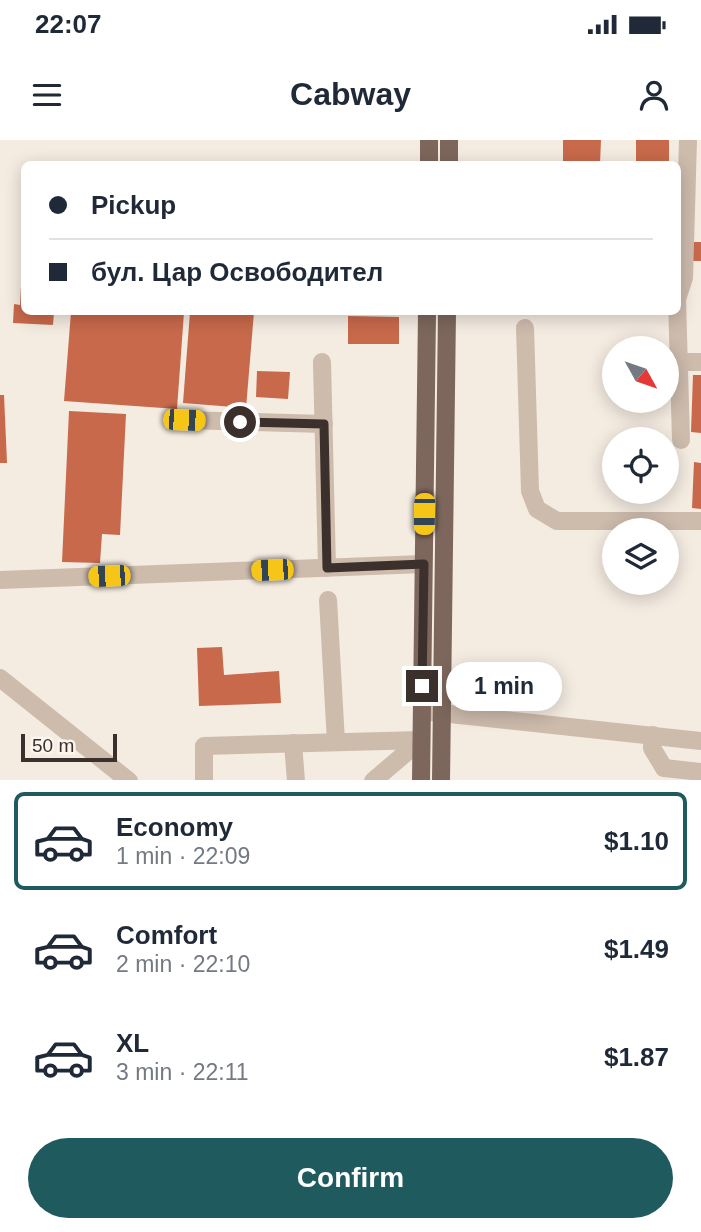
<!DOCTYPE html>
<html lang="en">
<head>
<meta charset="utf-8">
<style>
  :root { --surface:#fff; --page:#f6f6f7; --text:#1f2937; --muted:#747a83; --line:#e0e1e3; --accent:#1f5a5e }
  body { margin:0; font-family:Arial,sans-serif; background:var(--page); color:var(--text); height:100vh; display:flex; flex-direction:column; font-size:26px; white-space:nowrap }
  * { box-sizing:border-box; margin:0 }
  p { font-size:23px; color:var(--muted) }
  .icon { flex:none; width:38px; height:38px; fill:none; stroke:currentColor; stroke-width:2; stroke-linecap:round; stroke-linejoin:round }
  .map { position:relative; height:640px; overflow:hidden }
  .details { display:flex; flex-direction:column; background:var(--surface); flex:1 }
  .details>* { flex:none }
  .guide { position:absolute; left:21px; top:21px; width:660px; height:154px; border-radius:10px; box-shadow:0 4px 18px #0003; display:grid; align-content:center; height:154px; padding:0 28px; background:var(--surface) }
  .needle { width:46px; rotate:130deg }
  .fabs { position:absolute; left:602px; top:196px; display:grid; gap:14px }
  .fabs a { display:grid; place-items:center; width:77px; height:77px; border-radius:50%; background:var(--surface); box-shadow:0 4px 18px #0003; font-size:35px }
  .scale { position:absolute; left:21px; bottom:18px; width:96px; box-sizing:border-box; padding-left:7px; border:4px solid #3b302b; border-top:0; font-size:19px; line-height:24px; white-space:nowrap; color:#3b302b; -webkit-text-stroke:5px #fbf5ee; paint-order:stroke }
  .end { position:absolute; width:32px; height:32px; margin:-16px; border:9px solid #3b302b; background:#fff; box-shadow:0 0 0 4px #fff }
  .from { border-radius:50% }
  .bubble { position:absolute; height:49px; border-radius:24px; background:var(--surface); box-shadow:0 4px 18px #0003; font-size:23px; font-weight:700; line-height:49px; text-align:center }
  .car { position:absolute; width:21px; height:42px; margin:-21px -10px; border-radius:9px; box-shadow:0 0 5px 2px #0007; background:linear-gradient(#f5c518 24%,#345 0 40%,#f5c518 0 76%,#345 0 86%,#f5c518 0) }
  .guide b { display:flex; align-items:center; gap:24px; height:66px; font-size:26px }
  .guide b+b { border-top:2px solid var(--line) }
  .guide i { width:18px; height:18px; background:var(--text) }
  ul { padding:12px 0 0; list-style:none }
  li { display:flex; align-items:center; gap:21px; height:98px; margin:0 14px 10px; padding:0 14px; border:4px solid transparent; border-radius:10px }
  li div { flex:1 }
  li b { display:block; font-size:26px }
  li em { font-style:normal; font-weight:700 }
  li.on { border-color:var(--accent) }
  li>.icon { width:63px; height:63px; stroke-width:1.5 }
  .primary-button { display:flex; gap:14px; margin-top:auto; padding:14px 28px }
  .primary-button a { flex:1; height:80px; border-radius:42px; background:var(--accent); color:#fff; font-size:28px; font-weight:700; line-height:80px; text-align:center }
  .status { display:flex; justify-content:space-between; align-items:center; height:49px; padding:0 35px; background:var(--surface); direction:ltr }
  .status svg { height:19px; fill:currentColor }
  header { display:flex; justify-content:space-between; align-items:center; height:91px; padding:0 28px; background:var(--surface); font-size:32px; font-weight:700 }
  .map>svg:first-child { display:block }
  .building { fill:#c8694b }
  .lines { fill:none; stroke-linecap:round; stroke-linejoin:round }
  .minor { stroke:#cdbbac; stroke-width:18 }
  .major { stroke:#7d675c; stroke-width:18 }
  .route { stroke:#3b302b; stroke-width:9 }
</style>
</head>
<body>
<div class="status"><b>22:07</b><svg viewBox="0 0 49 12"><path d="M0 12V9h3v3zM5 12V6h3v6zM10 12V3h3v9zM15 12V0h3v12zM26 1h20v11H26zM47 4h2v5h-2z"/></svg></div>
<header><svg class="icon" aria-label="menu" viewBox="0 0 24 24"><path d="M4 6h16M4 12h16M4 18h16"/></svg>Cabway<svg class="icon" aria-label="person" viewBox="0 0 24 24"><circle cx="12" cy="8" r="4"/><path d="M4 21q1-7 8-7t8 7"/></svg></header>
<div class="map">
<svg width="701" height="641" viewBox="0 0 701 641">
  <rect width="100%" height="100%" fill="#f4ebe1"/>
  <!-- building -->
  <g class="building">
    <polygon points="563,0 601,0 600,24 563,24"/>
    <rect x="636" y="0" width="33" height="24"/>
    <rect x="691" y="102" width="10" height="19"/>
    <polygon points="22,127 24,127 24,172 54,172 53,185 13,183 14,164 20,165"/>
    <polygon points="71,172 184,172 177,269 64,261"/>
    <polygon points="190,172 254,172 246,268 183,263"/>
    <polygon points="348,176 399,177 399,204 348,204"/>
    <polygon points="257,231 290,232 288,259 256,257"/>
    <polygon points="693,235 701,235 701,293 691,292"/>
    <polygon points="0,255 4,255 7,323 0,323"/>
    <polygon points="69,271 126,274 120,395 102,394 100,423 62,422"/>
    <polygon points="694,322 701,323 701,369 692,368"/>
    <polygon points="222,507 224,535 279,531 281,563 199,566 197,508"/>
  </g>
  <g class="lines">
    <!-- minor -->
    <g class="minor">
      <polyline points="525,188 530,351 537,369 557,381 701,381"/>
      <polyline points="322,222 327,428"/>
      <polyline points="679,222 701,222"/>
      <polyline points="184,280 324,284"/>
      <polyline points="681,300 677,159 684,138 688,0"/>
      <polyline points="0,440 423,424"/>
      <polyline points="328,460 336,602"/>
      <polyline points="0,538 129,641"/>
      <polyline points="422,571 701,601"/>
      <polyline points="653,595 652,608 664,628 701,632"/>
      <polyline points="293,603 296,641"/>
      <polyline points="204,641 204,606 421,600 373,641"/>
    </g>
    <!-- major -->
    <g class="major">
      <polyline points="429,24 429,0"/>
      <polyline points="449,24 449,0"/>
      <polyline points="421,641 427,172"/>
      <polyline points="441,641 447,172"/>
    </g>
  </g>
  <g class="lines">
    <!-- route -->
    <polyline class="route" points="240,282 324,284 327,428 424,424 422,546"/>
  </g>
</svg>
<div class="fabs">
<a><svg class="needle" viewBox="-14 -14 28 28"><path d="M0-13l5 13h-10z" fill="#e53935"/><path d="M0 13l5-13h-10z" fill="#747a83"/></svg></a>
<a><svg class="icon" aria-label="locate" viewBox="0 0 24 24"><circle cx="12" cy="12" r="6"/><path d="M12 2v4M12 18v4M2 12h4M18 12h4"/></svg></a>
<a><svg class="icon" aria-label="layers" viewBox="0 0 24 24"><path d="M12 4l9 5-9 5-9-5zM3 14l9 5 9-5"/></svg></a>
</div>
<div class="scale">50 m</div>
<i class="end from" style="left:240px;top:282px"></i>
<i class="end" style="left:422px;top:546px"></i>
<div class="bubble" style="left:446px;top:522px;width:116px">1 min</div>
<i class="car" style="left:184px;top:280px;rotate:92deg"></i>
<i class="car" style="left:424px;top:374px;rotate:181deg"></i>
<i class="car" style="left:272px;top:430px;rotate:268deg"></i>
<i class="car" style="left:109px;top:436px;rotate:268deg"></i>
<div class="guide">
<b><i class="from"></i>Pickup</b>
<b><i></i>бул. Цар Освободител</b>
</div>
</div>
<section class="details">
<ul>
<li class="on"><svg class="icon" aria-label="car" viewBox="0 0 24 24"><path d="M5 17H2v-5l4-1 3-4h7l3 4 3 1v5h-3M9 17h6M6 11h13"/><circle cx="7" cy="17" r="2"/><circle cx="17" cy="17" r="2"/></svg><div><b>Economy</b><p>1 min · 22:09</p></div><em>$1.10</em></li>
<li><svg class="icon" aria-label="car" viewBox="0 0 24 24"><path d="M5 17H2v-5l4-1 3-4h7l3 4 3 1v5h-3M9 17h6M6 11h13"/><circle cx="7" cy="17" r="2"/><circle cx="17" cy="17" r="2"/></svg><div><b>Comfort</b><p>2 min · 22:10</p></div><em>$1.49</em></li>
<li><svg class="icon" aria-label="car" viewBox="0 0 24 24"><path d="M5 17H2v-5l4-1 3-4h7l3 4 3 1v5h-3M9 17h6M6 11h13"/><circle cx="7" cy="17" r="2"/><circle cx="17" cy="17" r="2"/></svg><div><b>XL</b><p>3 min · 22:11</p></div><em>$1.87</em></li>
</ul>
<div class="primary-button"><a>Confirm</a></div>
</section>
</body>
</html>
